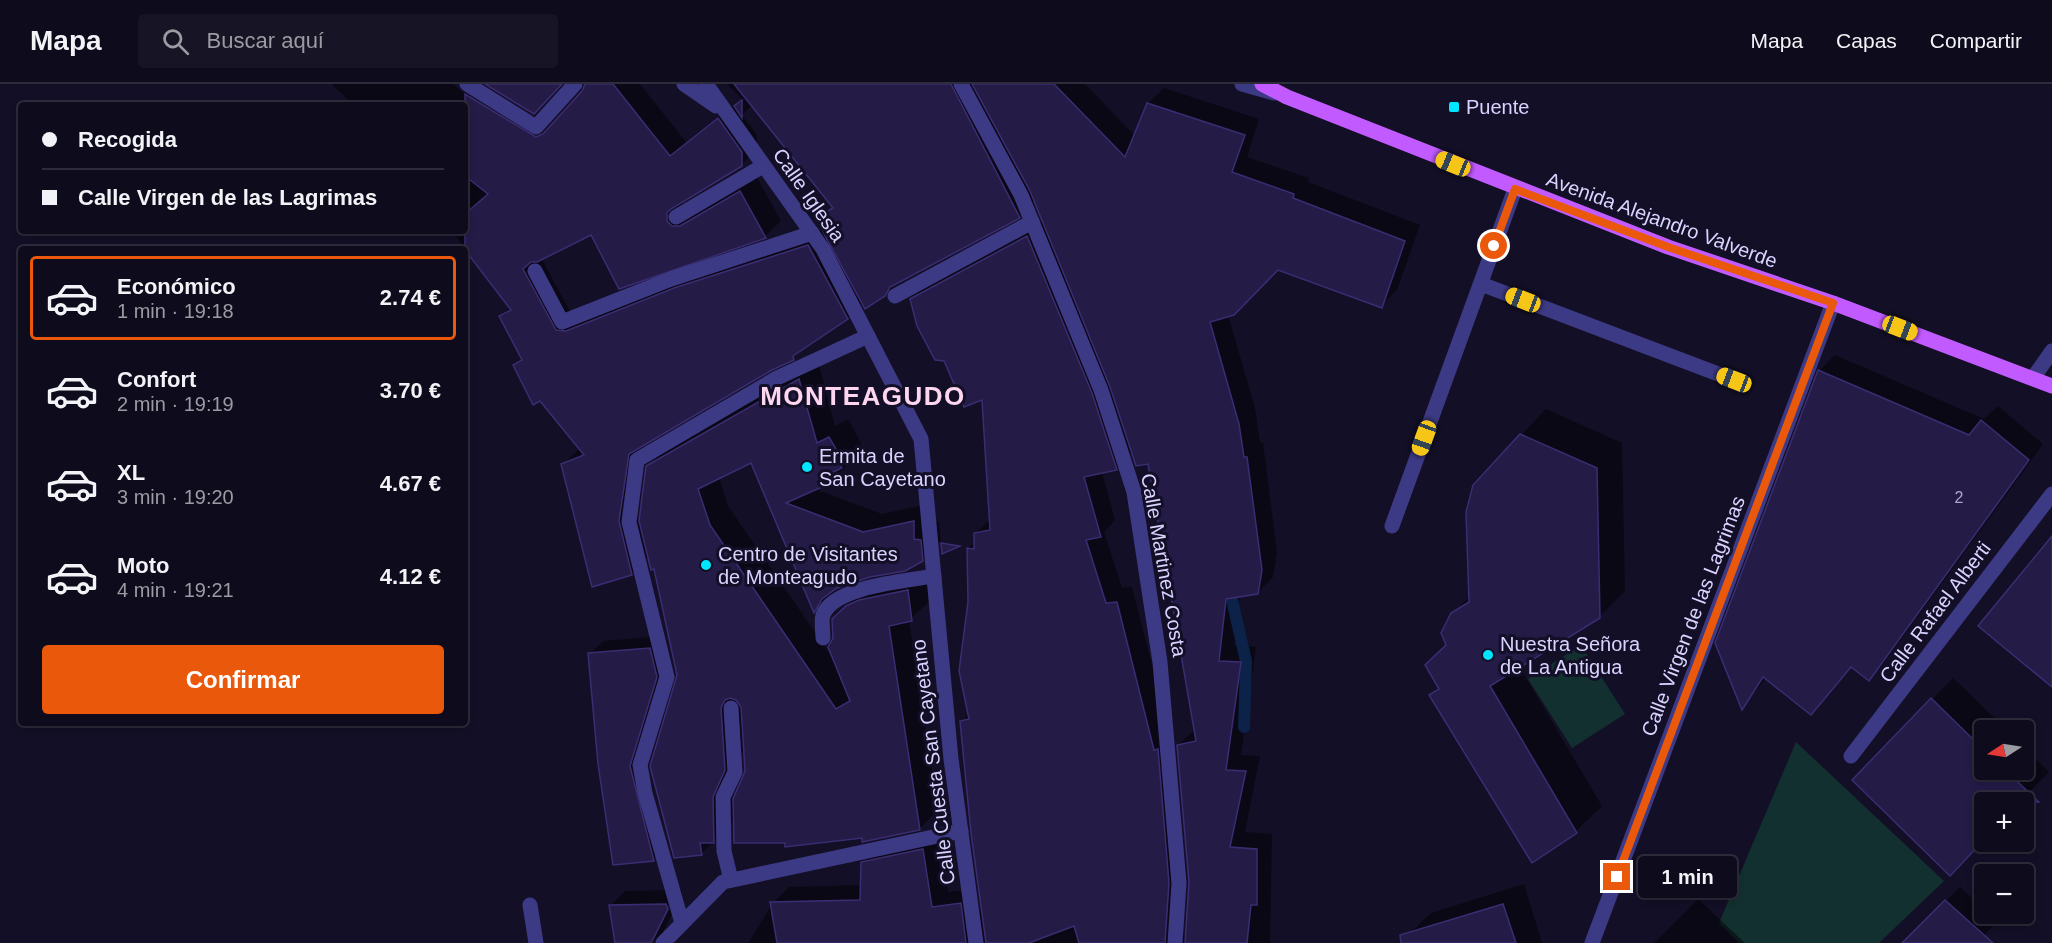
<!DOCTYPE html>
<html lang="es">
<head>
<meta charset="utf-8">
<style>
  :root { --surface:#0e0b1c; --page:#171425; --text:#f1f3f6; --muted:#9b9ba3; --line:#2e2b3b; --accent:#ea580c }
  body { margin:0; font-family:Arial,sans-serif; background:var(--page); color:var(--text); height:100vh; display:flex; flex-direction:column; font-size:22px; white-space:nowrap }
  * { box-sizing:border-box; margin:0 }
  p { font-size:20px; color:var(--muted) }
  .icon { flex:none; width:33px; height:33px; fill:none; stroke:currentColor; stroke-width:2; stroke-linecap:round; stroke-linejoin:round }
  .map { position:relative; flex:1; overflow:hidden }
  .side { position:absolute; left:18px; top:162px; width:450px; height:480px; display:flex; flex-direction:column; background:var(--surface); border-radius:6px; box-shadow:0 3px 9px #0003,0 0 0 2px var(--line) }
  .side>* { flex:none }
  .top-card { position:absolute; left:18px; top:18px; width:450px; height:132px; border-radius:6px; box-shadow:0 3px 9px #0003,0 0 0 2px var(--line); display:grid; align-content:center; height:132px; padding:0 24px; background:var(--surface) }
  .needle { width:39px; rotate:258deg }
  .tools { position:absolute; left:1974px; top:636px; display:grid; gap:12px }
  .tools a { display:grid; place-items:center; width:60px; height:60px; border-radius:6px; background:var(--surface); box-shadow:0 3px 9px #0003,0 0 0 2px var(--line); font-size:30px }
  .end { position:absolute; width:27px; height:27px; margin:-14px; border:8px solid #ea580c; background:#fff; box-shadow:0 0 0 3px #fff }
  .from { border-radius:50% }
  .bubble { position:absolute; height:42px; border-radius:6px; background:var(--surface); box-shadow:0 3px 9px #0003,0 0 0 2px var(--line); font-size:20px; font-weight:700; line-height:42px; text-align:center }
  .car { position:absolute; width:18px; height:36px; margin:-18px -9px; border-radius:8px; box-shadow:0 0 4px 2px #0007; background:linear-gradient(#f5c518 24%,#345 0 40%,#f5c518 0 76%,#345 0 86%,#f5c518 0) }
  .top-card b { display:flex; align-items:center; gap:21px; height:57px; font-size:22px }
  .top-card b+b { border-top:2px solid var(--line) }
  .top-card i { width:15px; height:15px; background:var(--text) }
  ul { padding:10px 0 0; list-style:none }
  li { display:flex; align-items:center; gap:18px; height:84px; margin:0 12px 9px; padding:0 12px; border:3px solid transparent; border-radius:6px }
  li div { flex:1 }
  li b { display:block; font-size:22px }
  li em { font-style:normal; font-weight:700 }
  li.on { border-color:var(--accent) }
  li>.icon { width:54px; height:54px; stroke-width:1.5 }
  .primary-button { display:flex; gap:12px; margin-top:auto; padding:12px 24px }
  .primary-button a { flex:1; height:69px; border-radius:6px; background:var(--accent); color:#fff; font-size:24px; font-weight:700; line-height:69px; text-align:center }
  header { display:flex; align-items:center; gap:36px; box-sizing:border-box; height:84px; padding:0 30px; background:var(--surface); border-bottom:2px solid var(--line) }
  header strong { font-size:28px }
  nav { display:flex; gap:33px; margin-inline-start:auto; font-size:21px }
  .search { width:420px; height:54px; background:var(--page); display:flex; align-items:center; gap:15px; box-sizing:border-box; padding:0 21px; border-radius:6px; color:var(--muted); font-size:22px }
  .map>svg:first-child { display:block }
  .green { fill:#12302f }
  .shadow { fill:#0007; fill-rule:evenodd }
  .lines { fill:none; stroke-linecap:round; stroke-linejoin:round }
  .stream { stroke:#0c2248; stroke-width:12 }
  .building { fill:#241b47; stroke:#3b2d73; stroke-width:1.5 }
  .minor { stroke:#3d3a85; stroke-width:15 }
  .major { stroke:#c25bff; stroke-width:15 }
  .route { stroke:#ea580c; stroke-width:8 }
  .poi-dot { fill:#00e5ff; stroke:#130f26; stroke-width:2 }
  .labels { text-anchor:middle; stroke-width:6; stroke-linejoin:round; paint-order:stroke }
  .number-label { font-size:16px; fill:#aca6d1 }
  .poi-label { font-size:20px; fill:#d9d4ff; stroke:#130f26; text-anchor:start }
  .street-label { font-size:20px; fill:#d9d4ff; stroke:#130f26 }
  .district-label { font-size:26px; font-weight:bold; letter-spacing:1.5px; fill:#ffd6f0; stroke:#130f26 }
</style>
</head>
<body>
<header>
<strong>Mapa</strong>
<div class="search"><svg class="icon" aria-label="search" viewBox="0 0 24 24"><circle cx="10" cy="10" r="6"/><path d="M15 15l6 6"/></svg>Buscar aquí</div>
<nav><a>Mapa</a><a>Capas</a><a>Compartir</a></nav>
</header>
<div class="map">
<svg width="2052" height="859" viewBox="0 0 2052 859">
  <rect width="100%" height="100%" fill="#130f26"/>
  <!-- green -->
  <g class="green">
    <polygon points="1581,561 1625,630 1572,664 1528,595"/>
    <polygon points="1796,658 1944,797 1879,859 1739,859 1719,839"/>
  </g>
  <!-- shadow -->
  <g class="shadow">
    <path d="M 331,0 L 453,0 L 577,107 L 539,53 L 584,7 L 585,0 L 640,0 L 686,58 L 742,15 L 727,0 L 1085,0 L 1135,52 L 1148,19 L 1164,4 L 1259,35 L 1247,73 L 1309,94 L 1308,98 L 1420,141 L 1397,206 L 1381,222 L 1278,185 L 1228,231 L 1255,324 L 1260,359 L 1263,358 L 1277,469 L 1273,493 L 1257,509 L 1240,511 L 1234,561 L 1256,563 L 1241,671 L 1260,672 L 1245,748 L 1272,750 L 1270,859 L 748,859 L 773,819 L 789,803 L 862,801 L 863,779 L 879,763 L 939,750 L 948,808 L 976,805 L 980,828 L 982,827 L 962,637 L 969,630 L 968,464 L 976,457 L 975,450 L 991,434 L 984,314 L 945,276 L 912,215 L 927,200 L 1044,137 L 1035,116 L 1019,132 L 898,198 L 884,211 L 863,218 L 847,234 L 805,262 L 793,274 L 643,360 L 634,421 L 639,442 L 647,383 L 667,364 L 818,277 L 835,342 L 848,335 L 861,359 L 860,364 L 848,376 L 849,379 L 831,398 L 815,405 L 882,430 L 932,419 L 932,436 L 939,438 L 941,457 L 922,476 L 834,505 L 814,526 L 752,377 L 719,393 L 728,422 L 832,573 L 834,536 L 866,504 L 926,488 L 930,517 L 909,536 L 938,726 L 920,744 L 864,753 L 787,758 L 735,736 L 701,770 L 678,591 L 655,483 L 649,472 L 631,490 L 563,380 L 580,364 L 514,282 L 523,273 L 501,233 L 510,223 L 452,147 L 465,147 L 465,21 L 446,21 L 442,18 L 442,21 L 424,21 L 423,18 L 419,21 L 354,21 ZM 752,21 L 833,122 L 828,128 L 834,139 L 825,148 L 824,146 L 691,189 L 572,231 L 541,174 L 591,149 L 765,152 L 781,137 L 756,92 L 683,123 L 682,117 L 741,81 L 757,65 L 757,51 L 742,31 ZM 1133,368 L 1149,378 L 1195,645 L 1178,661 L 1190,798 L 1186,855 L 1180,843 L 1170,651 L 1132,503 L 1122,504 L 1104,448 L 1115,436 L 1102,388 L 1116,385 ZM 796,422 L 870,449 L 869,452 L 796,425 ZM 745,663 L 746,688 L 732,721 L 731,693 Z"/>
    <polygon points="1835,271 1984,335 1998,322 2043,360 1884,579 1869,595 1853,582 1811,629 1766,594 1743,623 1819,287"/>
    <polygon points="1546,325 1622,359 1625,507 1599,533 1519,582 1602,722 1576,747 1431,612 1439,603 1452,530 1470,512 1521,351"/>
    <polygon points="663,552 669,579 643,668 666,762 653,775 590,570 603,557"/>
    <polygon points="1953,594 2007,646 1984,646 1984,686 2024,686 2024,663 2049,688 2019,718 1984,718 1984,754 1950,789 1854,696"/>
    <polygon points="1524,800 1542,859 1413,859 1410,849 1431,829"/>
    <polygon points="1960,803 1984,825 1984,830 1990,830 1998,837 1976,859 1904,859"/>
    <path d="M 681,806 L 682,809 L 663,848 L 652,859 L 616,859 L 610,822 L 625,807 ZM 670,818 L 672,819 L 655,854 L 652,854 Z"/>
    <polygon points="1698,815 1745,859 1654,859"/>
  </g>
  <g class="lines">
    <!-- stream -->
    <polyline class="stream" points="1232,516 1246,577 1244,643"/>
  </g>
  <!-- building -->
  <g class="building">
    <polygon points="485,0 562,0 534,30"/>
    <polygon points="585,0 613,0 670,72 718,34 742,68 742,82 671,125 667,129 667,137 672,142 680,142 740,107 766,154 619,205 591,151 537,178 531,178 523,185 556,246 566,247 674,204 808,161 848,235 793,272 794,276 772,286 629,370 619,437 632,491 592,503 561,380 584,371 540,317 533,321 513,281 522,276 499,232 511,226 465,166 465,130 488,110 465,92 465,10 536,53 543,50 582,7"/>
    <polygon points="734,0 951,0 1020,134 890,203 885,212 865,225 823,148 835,144 826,128 833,124"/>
    <polygon points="972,0 1054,0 1125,73 1147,19 1245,51 1232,88 1294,110 1293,114 1405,157 1382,224 1278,186 1234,231 1210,238 1239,340 1244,373 1247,373 1262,486 1258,510 1226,515 1219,577 1241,578 1226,686 1246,687 1230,763 1257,765 1257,821 1251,821 1247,859 1185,859 1189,798 1177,661 1196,657 1148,380 1136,382 1110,303 1030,107"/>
    <polygon points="742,16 742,34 734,22"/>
    <polygon points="1027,152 1092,309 1117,386 1084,393 1101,453 1086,456 1106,519 1117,518 1154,666 1158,665 1169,799 1165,859 1079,859 1074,842 1029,859 986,859 971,749 960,637 969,635 959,587 968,518 967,464 974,465 974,449 990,446 982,316 964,323 944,277 935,276 917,242 910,215"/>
    <polygon points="1818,286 1969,351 1981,336 2029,376 1869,597 1851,583 1811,631 1763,593 1742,626 1715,559"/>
    <polygon points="799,295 817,359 829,353 844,379 840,381 842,384 827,391 831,399 786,419 863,448 914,437 914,455 921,456 923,477 905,487 870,493 837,504 822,515 814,529 751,379 698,405 710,441 836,625 850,617 828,563 833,554 832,535 846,522 859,516 908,506 912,537 889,542 920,746 862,758 862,754 785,763 785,759 734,759 733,715 745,687 741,623 736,616 730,614 725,616 721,624 725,686 713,713 714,759 700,759 702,771 674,774 650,682 677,591 654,485 651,486 639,437 646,382"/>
    <polygon points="1520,350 1597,384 1600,534 1490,602 1577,749 1532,779 1429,611 1439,605 1425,581 1446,561 1441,549 1451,529 1469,518 1466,428 1473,401"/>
    <polygon points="2052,452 2052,603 1978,542"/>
    <polygon points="941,459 960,462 942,470"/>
    <polygon points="650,564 657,593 630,682 654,777 613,781 598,680 588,569"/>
    <polygon points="1931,614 1984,666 1984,686 2005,686 2039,718 1984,718 1984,756 1950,792 1852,696"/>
    <polygon points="923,765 932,823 961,819 966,859 777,859 770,818 860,816 861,778"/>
    <polygon points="1945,816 1993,859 1902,859"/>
    <polygon points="666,820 668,825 651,859 615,859 609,821"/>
    <polygon points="1503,820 1516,859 1401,859 1400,851"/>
  </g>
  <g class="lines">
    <!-- minor -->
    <g class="minor">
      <polyline points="467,0 536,43 575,0"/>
      <polyline points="684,0 716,22"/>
      <polyline points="706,0 823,165 921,355 951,675 976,859"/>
      <polyline points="961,0 1021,111 1101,306 1134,408 1160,578 1179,799 1175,859"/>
      <polyline points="1242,0 1274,9"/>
      <polyline points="676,133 763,82"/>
      <polyline points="535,187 562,238 671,195 812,149"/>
      <polyline points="1481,200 1734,296"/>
      <polyline points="895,212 1032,138"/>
      <polyline points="2033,294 2052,267"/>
      <polyline points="1392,442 1515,105"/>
      <path d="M 823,554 C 823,547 821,537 823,531 C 834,502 907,497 934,492"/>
      <polyline points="731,624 735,688 723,713 724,767 731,796"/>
      <polyline points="1851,672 2052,410"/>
      <polyline points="530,821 536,859"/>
      <polyline points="682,839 645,709 640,681 667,593 629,438 637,376 777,294 868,252"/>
      <polyline points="663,859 723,798 961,747"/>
      <polyline points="1592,859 1833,219"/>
    </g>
    <!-- major -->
    <polyline class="major" points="1262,0 1287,13 1668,163 1833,219 2052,302"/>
  </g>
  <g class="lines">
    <!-- route -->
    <polyline class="route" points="1494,162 1515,105 1668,163 1833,219 1617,793"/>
  </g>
  <!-- markers -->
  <g class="poi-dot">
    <rect x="1448" y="17" width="12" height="12" rx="3"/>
    <circle cx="807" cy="383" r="6"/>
    <circle cx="706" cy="481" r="6"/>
    <circle cx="1488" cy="571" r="6"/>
  </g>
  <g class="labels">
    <!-- number labels -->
    <g class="number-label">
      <text x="1959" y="419">2</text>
    </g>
    <!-- poi labels -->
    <g class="poi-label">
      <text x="1466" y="30">Puente</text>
      <text x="819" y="379">Ermita de<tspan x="819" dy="23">San Cayetano</tspan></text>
      <text x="718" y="477">Centro de Visitantes<tspan x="718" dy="23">de Monteagudo</tspan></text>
      <text x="1500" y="567">Nuestra Señora<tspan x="1500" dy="23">de La Antigua</tspan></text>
    </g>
    <!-- street labels -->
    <g class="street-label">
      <text transform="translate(809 111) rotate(55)" y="7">Calle Iglesia</text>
      <text transform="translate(1662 136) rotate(20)" y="7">Avenida Alejandro Valverde</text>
      <text transform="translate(1164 481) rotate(80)" y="7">Calle Martinez Costa</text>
      <text transform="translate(1935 528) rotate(-53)" y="7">Calle Rafael Alberti</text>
      <text transform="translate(1693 532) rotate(-69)" y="7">Calle Virgen de las Lagrimas</text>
      <text transform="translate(933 678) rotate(-97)" y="7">Calle Cuesta San Cayetano</text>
    </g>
    <!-- district labels -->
    <g class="district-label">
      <text x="863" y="321">MONTEAGUDO</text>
    </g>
  </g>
</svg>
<div class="tools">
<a><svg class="needle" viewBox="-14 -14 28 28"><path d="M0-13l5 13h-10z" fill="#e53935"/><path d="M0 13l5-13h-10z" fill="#9b9ba3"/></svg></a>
<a>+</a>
<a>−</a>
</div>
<i class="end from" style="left:1494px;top:162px"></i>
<i class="end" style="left:1617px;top:793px"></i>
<div class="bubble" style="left:1638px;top:772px;width:99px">1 min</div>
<i class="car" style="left:1453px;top:80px;rotate:292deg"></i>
<i class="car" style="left:1523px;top:216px;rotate:291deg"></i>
<i class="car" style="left:1900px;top:244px;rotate:111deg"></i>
<i class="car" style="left:1734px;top:296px;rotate:291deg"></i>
<i class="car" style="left:1424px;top:354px;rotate:200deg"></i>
<div class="top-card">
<b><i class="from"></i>Recogida</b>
<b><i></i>Calle Virgen de las Lagrimas</b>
</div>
<section class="side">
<ul>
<li class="on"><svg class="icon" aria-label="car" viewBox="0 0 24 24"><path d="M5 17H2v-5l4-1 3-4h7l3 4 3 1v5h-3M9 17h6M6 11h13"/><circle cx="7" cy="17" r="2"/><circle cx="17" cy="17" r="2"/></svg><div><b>Económico</b><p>1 min · 19:18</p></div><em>2.74 €</em></li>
<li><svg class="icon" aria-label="car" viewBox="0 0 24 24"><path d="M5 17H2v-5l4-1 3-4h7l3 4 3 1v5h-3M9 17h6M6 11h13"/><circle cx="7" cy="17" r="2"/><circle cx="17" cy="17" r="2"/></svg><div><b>Confort</b><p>2 min · 19:19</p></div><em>3.70 €</em></li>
<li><svg class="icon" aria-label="car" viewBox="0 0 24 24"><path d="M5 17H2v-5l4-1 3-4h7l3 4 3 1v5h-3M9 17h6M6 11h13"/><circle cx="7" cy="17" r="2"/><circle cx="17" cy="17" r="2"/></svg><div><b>XL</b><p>3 min · 19:20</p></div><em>4.67 €</em></li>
<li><svg class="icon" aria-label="car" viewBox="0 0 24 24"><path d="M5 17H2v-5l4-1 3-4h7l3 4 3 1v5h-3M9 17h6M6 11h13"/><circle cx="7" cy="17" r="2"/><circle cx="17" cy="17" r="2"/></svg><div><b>Moto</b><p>4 min · 19:21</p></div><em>4.12 €</em></li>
</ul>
<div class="primary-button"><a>Confirmar</a></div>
</section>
</div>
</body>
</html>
